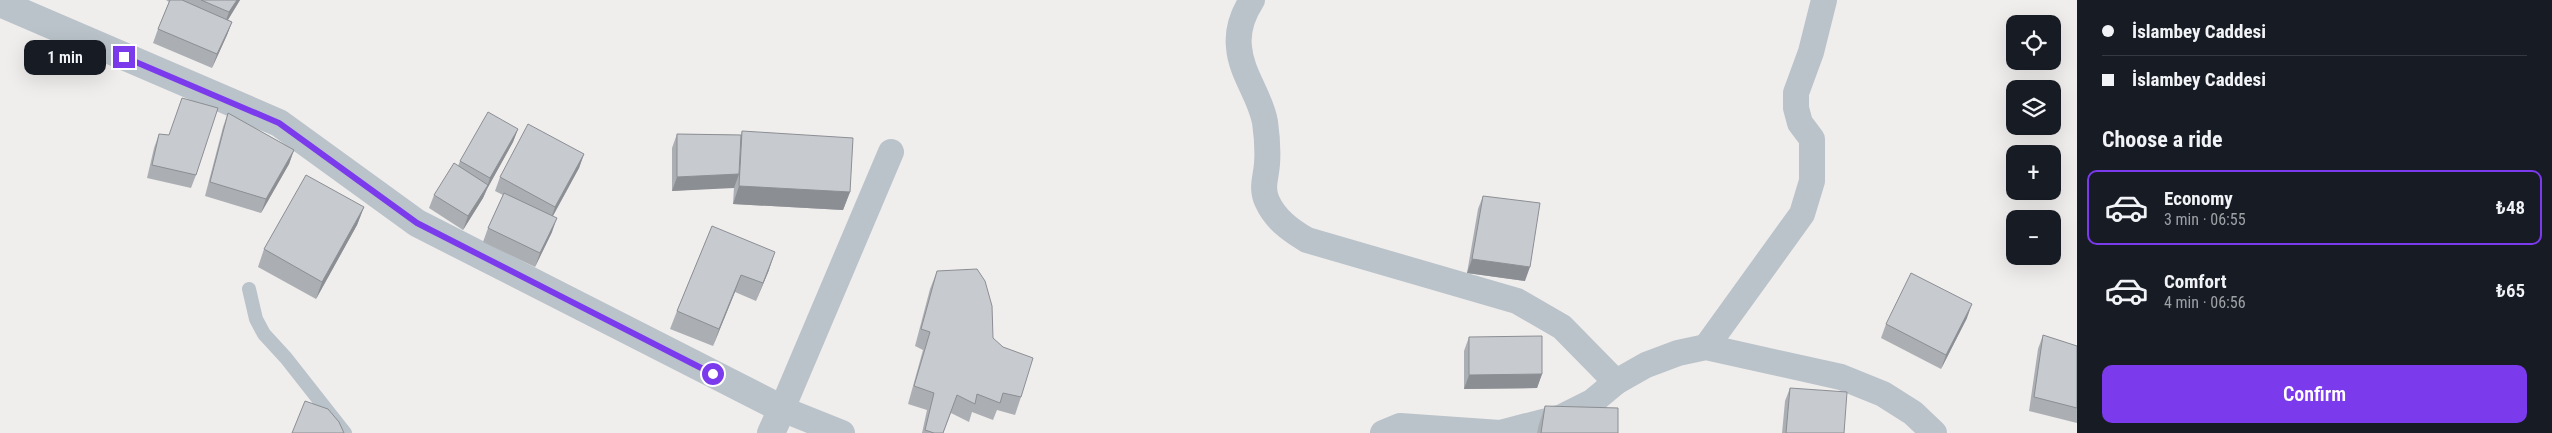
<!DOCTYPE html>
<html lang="en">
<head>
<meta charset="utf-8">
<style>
  :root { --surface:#171b24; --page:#242831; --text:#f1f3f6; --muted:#9ea1a6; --line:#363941; --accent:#7c3aed }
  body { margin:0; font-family:"Roboto Condensed",sans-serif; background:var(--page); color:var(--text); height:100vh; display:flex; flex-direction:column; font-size:19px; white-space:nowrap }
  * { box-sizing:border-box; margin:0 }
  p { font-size:16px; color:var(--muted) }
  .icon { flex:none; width:28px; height:28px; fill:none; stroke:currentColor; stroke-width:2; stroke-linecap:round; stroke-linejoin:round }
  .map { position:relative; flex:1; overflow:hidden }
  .panel { display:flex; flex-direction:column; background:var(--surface); width:475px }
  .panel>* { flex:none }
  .top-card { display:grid; align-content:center; height:110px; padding:0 25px; background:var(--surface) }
  .controls { position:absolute; left:2006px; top:15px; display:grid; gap:10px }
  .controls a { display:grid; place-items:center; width:55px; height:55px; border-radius:10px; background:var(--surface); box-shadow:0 5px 20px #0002; font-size:25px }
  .end { position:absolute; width:22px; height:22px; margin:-11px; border:6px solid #7c3aed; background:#fff; box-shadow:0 0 0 2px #fff }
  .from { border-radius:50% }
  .bubble { position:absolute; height:35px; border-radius:10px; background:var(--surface); box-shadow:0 5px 20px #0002; font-size:16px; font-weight:600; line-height:35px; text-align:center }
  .top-card b { display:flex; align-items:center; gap:18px; height:48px; font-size:19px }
  .top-card b+b { border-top:1px solid var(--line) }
  .top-card i { width:12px; height:12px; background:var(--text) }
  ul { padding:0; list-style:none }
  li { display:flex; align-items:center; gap:15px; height:75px; margin:0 10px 8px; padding:0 15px; border:2px solid transparent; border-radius:10px }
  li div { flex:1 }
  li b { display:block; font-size:19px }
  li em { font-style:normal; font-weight:600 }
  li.selected { border-color:var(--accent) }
  li>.icon { width:45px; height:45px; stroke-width:1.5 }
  h2 { padding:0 25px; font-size:22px; line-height:60px }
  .button { display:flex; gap:10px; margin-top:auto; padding:10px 25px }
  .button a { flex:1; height:58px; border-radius:10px; background:var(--accent); color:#fff; font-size:20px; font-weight:600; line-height:58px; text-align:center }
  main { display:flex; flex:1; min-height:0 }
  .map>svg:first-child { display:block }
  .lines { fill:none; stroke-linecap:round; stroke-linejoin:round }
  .service { stroke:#b9c3c9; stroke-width:14 }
  .minor { stroke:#b9c3c9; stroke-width:26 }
  .tertiary { stroke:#b9c3c9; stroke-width:28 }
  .wall { fill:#abafb3 }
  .shaded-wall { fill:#8b8e92 }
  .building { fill:#c7cbd0; stroke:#8b8e92 }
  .route { stroke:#7c3aed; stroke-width:6 }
</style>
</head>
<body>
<main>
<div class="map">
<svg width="2077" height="433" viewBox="0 0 2077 433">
  <rect width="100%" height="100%" fill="#f0eded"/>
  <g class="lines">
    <!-- service -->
    <polyline class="service" points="249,289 256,319 264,334 286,358 345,433"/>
    <!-- minor -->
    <g class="minor">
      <path d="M 1252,0 C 1243,14 1237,30 1239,47 C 1241,74 1260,95 1265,122 C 1267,136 1268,150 1267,164 C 1266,178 1261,187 1267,201 C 1275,219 1290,230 1307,240 L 1517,301 L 1562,327 L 1616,382"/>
      <polyline points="1706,347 1802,214 1812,181 1812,139 1800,123 1796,108 1796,93 1811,52 1824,0"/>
      <polyline points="842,433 782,409 891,152"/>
      <polyline points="1383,433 1400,426 1500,433 1562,417 1592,402 1616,382 1646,365 1678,353 1706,347 1841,377 1883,394 1913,413 1934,433"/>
    </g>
    <!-- tertiary -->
    <polyline class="tertiary" points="0,3 279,123 417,223 782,409 771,433"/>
  </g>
  <!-- wall -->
  <g class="wall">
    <polygon points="166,0 240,0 228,20 232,22 227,35 212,68 153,43 158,29 169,2"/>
    <polygon points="228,113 294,150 289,164 261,213 205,196 223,127"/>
    <polygon points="518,129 513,142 487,189 483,198 463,230 429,208 434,195 458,166 460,161"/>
    <polygon points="742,131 850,192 843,210 733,204 734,187 672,191 672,148 677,134 741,135"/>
    <polygon points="159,134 196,175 191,188 147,178 154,148"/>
    <polygon points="584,154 579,168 553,216 552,232 535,267 483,242 488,228 503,195 495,191 500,177"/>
    <polygon points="1483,196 1525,281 1467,273 1478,209"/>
    <polygon points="364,207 357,225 316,299 258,267 264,249"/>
    <polygon points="712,226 769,270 756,301 735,292 713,346 670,329 677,311"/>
    <polygon points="937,271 1021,397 1015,415 997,410 993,420 972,412 969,422 951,413 943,433 922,433 927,410 908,404 923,350 915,346 930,289"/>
    <polygon points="1967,318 1941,369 1881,338 1886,324"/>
    <polygon points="2043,335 2077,346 2077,423 2029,411 2038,349"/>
    <polygon points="1469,337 1542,374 1537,388 1464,389 1464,351"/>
    <polygon points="1790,388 1844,433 1782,433 1785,401"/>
    <polygon points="1545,406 1618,433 1537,433 1539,424"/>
  </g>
  <!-- shaded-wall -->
  <g class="shaded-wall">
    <polygon points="237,0 240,0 224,26 229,12"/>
    <polygon points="232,22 227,35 212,68 217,54"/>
    <polygon points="518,129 513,142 487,189 483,198 463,230 468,216 487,187 490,178"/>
    <polygon points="294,150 289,164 261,213 266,199"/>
    <polygon points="584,154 579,168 550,221 555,207"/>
    <polygon points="739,174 734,188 672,191 677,177"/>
    <polygon points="739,186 850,192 843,210 733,204"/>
    <polygon points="364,207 357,225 316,299 322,282"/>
    <polygon points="557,218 552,232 535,267 540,253"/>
    <polygon points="775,252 769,270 756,301 763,283"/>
    <polygon points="1472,259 1530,267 1525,281 1467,273"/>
    <polygon points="741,275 735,292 713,346 719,329"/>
    <polygon points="1972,304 1967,318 1941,369 1946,355"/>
    <polygon points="1542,374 1537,388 1464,389 1469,375"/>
  </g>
  <!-- building -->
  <g class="building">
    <polygon points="170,0 182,0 232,22 217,54 158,29"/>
    <polygon points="201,0 237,0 229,12"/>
    <polygon points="182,98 218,108 196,175 152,165 159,134 169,135"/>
    <polygon points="488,112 518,129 490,178 460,161"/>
    <polygon points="228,113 294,150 266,199 210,182"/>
    <polygon points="528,124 584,154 555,207 500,177"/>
    <polygon points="742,131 853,138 850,192 739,186"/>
    <polygon points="677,134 741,135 739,174 677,177"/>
    <polygon points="454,163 488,185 468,216 434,195"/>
    <polygon points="306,175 364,207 322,282 264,249"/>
    <polygon points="504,193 557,218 540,253 488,228"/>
    <polygon points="1483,196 1540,203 1530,267 1472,259"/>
    <polygon points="712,226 775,252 763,283 741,275 719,329 677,311"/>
    <polygon points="977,269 985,281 992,306 993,338 1003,347 1033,358 1021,397 1003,393 1000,403 977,394 975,404 957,395 943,433 934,433 925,430 934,393 914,386 930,332 921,329 937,271"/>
    <polygon points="1911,273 1972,304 1946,355 1886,324"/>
    <polygon points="2043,335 2077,346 2077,408 2034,397"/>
    <polygon points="1542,336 1542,374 1469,375 1469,337"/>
    <polygon points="1790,388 1847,392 1844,433 1786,433"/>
    <polygon points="305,401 328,409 339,422 344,433 292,433"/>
    <polygon points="1545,406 1618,408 1618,433 1541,433"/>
  </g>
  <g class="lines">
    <!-- route -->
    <polyline class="route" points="124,57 279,123 417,223 713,374"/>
  </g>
</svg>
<div class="controls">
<a><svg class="icon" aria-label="locate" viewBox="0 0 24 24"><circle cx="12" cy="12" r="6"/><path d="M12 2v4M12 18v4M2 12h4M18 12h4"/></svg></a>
<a><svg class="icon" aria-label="layers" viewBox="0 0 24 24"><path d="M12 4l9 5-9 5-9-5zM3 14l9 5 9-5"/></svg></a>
<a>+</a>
<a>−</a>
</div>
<i class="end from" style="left:713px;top:374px"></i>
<i class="end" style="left:124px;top:57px"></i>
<div class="bubble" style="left:24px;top:40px;width:82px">1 min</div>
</div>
<section class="panel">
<div class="top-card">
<b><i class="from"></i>İslambey Caddesi</b>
<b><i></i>İslambey Caddesi</b>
</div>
<h2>Choose a ride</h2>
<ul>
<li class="selected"><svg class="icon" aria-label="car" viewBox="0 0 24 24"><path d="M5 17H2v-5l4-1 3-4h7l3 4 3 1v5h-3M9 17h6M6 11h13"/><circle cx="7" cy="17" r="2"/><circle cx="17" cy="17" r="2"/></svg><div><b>Economy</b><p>3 min · 06:55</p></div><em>₺48</em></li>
<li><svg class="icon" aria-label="car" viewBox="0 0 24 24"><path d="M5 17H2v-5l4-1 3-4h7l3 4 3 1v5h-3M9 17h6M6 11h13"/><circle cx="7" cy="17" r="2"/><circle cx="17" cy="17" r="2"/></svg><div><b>Comfort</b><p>4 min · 06:56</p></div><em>₺65</em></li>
</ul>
<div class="button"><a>Confirm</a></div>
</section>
</main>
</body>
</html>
